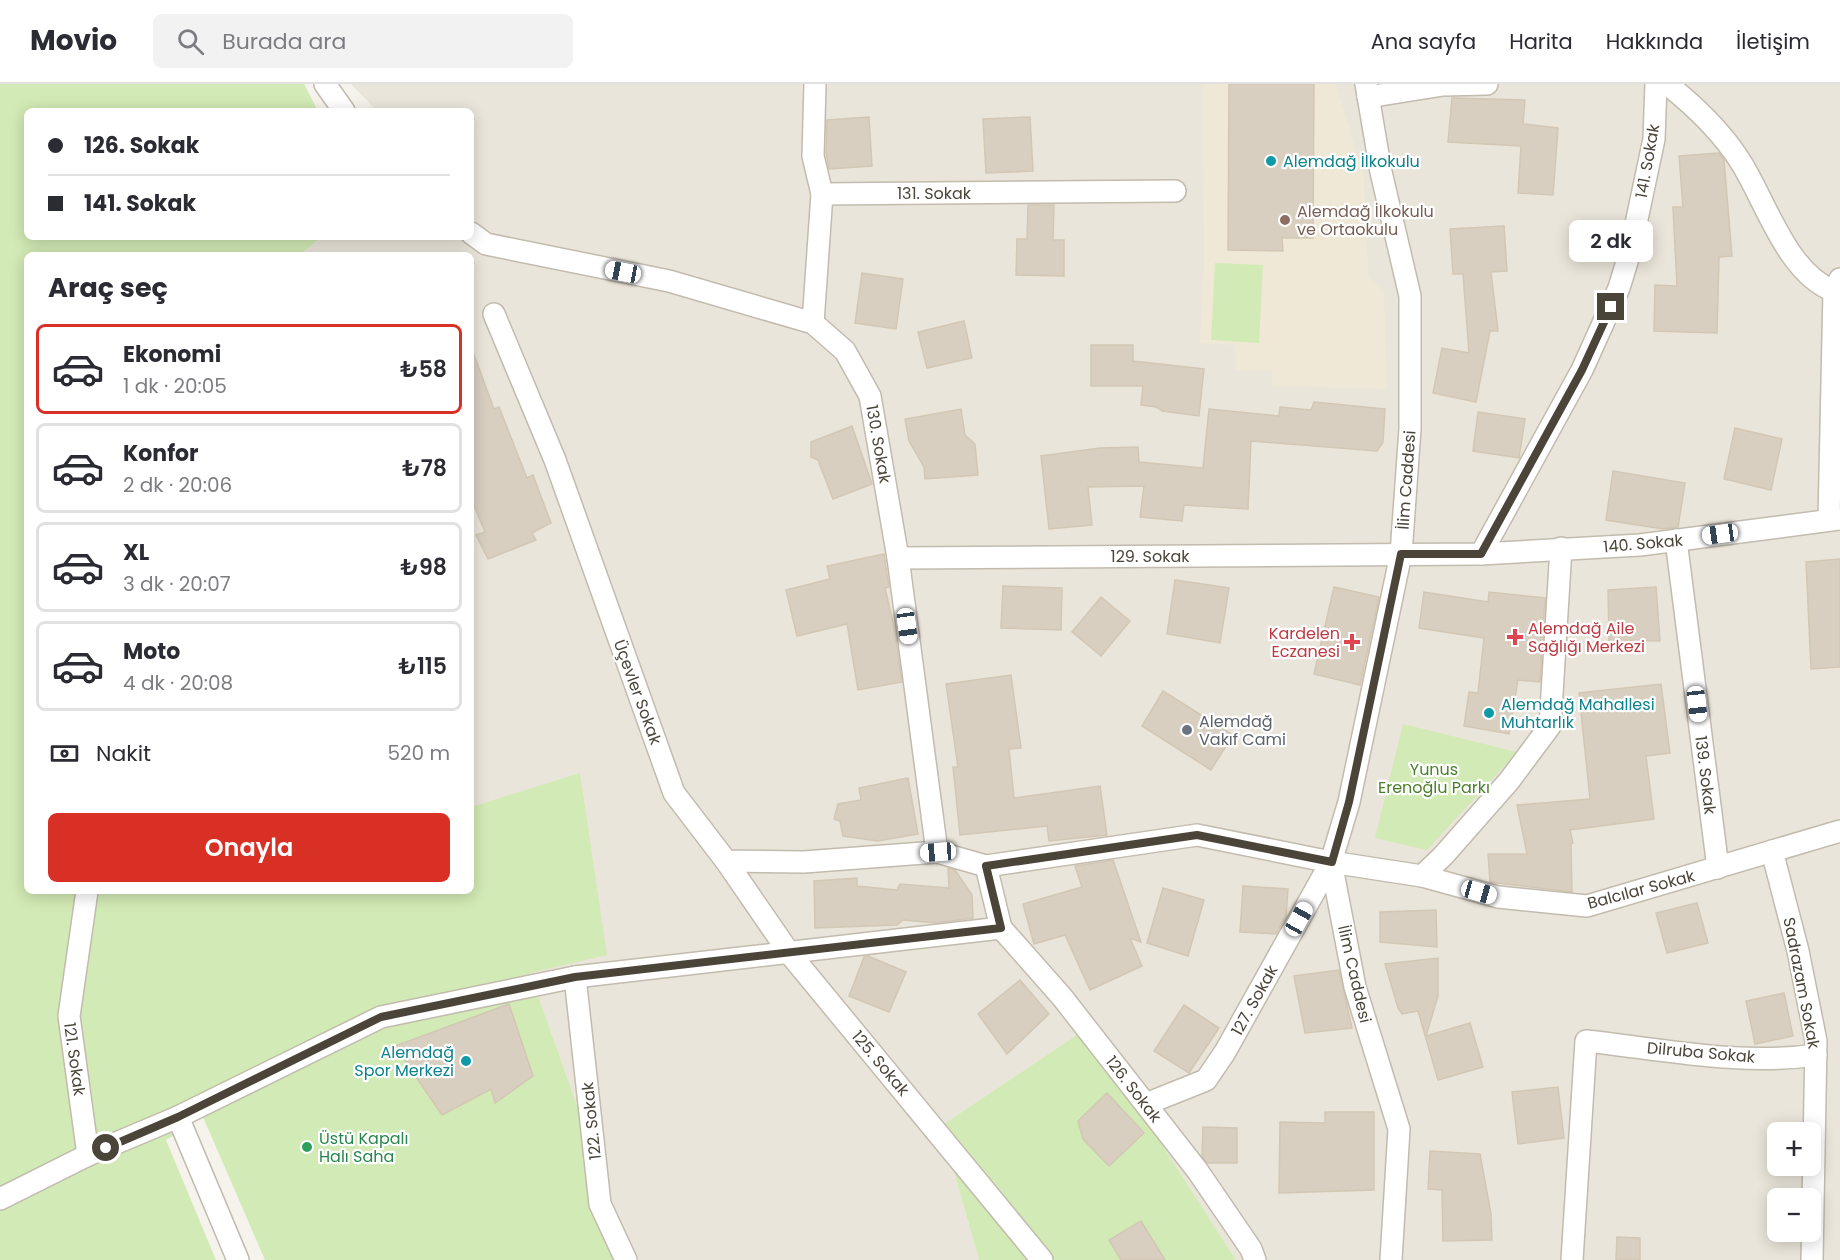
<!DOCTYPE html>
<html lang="tr">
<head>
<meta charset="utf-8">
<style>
  :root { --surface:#fff; --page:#f2f2f3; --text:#2b2b33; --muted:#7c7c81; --line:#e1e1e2; --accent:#d93025 }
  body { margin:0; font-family:Poppins,sans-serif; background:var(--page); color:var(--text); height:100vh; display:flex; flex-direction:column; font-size:22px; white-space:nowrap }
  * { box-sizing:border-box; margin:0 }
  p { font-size:20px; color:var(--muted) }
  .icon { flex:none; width:33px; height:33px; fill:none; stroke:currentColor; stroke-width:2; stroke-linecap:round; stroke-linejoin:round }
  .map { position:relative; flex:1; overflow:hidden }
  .details { position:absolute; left:24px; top:168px; width:450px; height:642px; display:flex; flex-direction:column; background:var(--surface); border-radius:9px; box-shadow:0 3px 15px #0003 }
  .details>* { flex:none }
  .guide { position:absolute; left:24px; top:24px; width:450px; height:132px; border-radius:9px; box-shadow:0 3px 15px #0003; display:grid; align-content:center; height:132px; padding:0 24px; background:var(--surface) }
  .buttons { position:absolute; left:1767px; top:1038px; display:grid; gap:12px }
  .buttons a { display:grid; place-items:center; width:54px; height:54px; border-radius:9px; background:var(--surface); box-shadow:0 3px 15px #0003; font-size:30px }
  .end { position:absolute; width:27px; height:27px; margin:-14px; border:8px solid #4b4439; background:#fff; box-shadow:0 0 0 3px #fff }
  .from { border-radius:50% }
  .bubble { position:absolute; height:42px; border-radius:9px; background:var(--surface); box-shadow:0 3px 15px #0003; font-size:20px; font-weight:600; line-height:42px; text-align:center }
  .car { position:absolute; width:18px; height:36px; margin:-18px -9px; border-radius:8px; box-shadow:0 0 4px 2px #0007; background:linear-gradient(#fff 24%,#345 0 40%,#fff 0 76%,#345 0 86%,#fff 0) }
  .guide b { display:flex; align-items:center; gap:21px; height:57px; font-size:22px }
  .guide b+b { border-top:2px solid var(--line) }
  .guide i { width:15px; height:15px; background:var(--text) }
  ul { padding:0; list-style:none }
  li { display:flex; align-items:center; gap:18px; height:90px; margin:0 12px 9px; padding:0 12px; border:3px solid var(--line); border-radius:9px }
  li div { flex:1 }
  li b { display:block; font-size:22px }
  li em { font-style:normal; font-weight:600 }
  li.on { border-color:var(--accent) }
  li>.icon { width:54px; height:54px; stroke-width:1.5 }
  h2 { padding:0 24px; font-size:27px; line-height:72px }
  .pay { display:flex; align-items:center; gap:15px; height:66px; padding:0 24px; font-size:22px }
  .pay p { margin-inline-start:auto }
  .action { display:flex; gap:12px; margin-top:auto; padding:12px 24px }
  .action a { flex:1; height:69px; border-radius:9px; background:var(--accent); color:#fff; font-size:24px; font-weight:600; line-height:69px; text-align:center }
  header { display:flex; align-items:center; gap:36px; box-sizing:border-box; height:84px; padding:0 30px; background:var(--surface); border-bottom:2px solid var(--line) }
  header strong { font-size:28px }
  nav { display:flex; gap:33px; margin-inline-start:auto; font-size:21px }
  .search { width:420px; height:54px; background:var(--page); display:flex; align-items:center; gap:15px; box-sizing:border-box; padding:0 21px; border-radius:9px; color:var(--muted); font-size:22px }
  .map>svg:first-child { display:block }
  .residential { fill:#eae5da; fill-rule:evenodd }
  .education { fill:#efe8d6 }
  .green { fill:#d2eab5 }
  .building { fill:#d8cfc1; stroke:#d3c7b4; stroke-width:1.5 }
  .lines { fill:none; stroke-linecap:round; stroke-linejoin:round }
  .street-casing { stroke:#c2bbae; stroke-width:24 }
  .street { stroke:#fff; stroke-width:21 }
  .route { stroke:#4b4439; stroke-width:8 }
  .culture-dot { fill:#0f9aa8; stroke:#fff; stroke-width:2 }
  .education-dot { fill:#8d6e63; stroke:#fff; stroke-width:2 }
  .health-dot { fill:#e0444e; stroke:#fff; stroke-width:2 }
  .worship-dot { fill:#6b7280; stroke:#fff; stroke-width:2 }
  .leisure-dot { fill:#2e9e5b; stroke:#fff; stroke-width:2 }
  .labels { text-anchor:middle; stroke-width:4.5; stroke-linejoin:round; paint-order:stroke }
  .culture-label { font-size:16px; fill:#0d838f; stroke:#fff; text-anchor:start }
  .street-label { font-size:16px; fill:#4b4439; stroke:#fff }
  .education-label { font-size:16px; fill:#785e54; stroke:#fff; text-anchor:start }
  .health-label { font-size:16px; fill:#be3a42; stroke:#fff; text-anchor:start }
  .worship-label { font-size:16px; fill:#5b616d; stroke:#fff; text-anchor:start }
  .park-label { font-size:16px; fill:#4a7f2a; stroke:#fff }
  .leisure-label { font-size:16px; fill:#27864d; stroke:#fff; text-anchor:start }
</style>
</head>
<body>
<header>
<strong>Movio</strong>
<div class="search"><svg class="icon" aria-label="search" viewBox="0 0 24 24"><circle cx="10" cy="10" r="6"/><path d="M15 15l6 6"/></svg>Burada ara</div>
<nav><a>Ana sayfa</a><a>Harita</a><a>Hakkında</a><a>İletişim</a></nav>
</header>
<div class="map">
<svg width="1840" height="1176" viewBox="0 0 1840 1176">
  <rect width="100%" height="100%" fill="#f6f3ec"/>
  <!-- residential -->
  <path class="residential" d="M 351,0 L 1840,0 L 1840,1176 L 1236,1176 L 1087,944 L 941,1042 L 979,1176 L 637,1176 L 615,1128 L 530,889 L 580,690 L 471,723 L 471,171 L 299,171 L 322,153 L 471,153 L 471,27 L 377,27 ZM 1778,1048 L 1810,1048 L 1810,1082 L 1778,1082 ZM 1778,1114 L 1810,1114 L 1810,1148 L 1778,1148 Z"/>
  <!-- education -->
  <polygon class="education" points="1202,0 1336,0 1364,95 1368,193 1384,207 1387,305 1273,302 1272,286 1235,287 1235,261 1200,259 1204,177"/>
  <!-- green -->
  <g class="green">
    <polygon points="0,0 304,0 318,27 27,27 27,153 322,153 299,171 27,171 27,807 471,807 471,723 580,689 607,871 530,889 615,1128 637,1176 265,1176 203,1033 166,1056 216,1176 0,1176"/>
    <polygon points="1215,179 1263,181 1259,259 1211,256"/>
    <polygon points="1403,640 1517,668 1427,766 1375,754"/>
    <polygon points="1087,944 1236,1176 979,1176 941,1042"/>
  </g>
  <!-- building -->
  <g class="building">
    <polygon points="1229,0 1314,0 1313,154 1282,154 1283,167 1228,166"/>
    <polygon points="1452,14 1525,16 1523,40 1558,44 1553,111 1518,109 1521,62 1448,58"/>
    <polygon points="869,33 872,82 829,85 826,69 827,36"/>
    <polygon points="1030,33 1033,87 986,89 983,35"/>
    <polygon points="1719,69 1724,76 1732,172 1719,173 1717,249 1654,247 1655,201 1677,202 1673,123 1683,123 1679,72"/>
    <polygon points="1028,121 1054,121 1053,156 1064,156 1064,192 1016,191 1017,155 1027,155"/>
    <polygon points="1504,142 1507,187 1491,188 1498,247 1490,247 1476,318 1433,309 1442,264 1469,269 1463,190 1453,190 1450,145"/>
    <polygon points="862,189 903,195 896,245 855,239"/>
    <polygon points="964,237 972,274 927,284 918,248"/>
    <polygon points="1091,261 1133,261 1133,277 1204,285 1199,332 1162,327 1156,323 1141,321 1143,302 1091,302"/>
    <polygon points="473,268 494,325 499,323 527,394 533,391 551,439 532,449 536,456 488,475 476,451 485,448 471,414"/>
    <polygon points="1314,318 1385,325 1383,358 1377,367 1251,357 1248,425 1184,421 1182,437 1140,433 1144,402 1088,403 1092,441 1049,445 1041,372 1100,364 1138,363 1139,378 1203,384 1209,325 1279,332 1280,323 1311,326"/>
    <polygon points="961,325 965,351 975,360 978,391 925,395 924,383 909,357 905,335"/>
    <polygon points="1478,328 1525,335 1519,374 1473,367"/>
    <polygon points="852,342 872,400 833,415 818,376 811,373 811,358"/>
    <polygon points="1735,344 1782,355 1771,406 1724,395"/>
    <polygon points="1613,387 1685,399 1678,443 1663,445 1606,436"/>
    <polygon points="884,470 889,503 885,504 895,547 902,598 858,606 847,540 797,552 786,506 830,495 827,482"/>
    <polygon points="1840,475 1840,583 1811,585 1806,478"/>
    <polygon points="1175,496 1229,504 1220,559 1167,550"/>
    <polygon points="1003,502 1062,504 1061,546 1001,544"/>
    <polygon points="1334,503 1379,513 1360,601 1314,590"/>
    <polygon points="1656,503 1660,557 1609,556 1608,506"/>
    <polygon points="1424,508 1488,518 1489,508 1545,514 1540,598 1518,596 1509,650 1464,642 1469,608 1478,609 1484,554 1419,544"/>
    <polygon points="1101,513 1130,537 1101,572 1072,548"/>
    <polygon points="1011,591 1021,664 1009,665 1014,714 1100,702 1107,751 1049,757 1047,742 960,751 953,683 958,683 946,600"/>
    <polygon points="1661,600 1670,669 1646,672 1654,735 1570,746 1573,759 1571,759 1572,808 1490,798 1488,770 1527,770 1517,721 1590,715 1579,609"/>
    <polygon points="1163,607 1233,651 1211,686 1142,642"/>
    <polygon points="908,694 918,750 878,757 843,752 840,737 834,735 838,720 861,716 859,704"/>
    <polygon points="1113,776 1141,858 1130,854 1142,882 1090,906 1065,851 1034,860 1023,820 1082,803 1075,782"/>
    <polygon points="948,784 955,786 972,811 973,834 936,839 903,836 897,841 815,844 814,797 857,794 857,802 897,806 900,800 949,804"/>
    <polygon points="1243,802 1288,805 1286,833 1276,850 1240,848"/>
    <polygon points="1163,804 1204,816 1188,872 1147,859"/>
    <polygon points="1697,819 1708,859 1667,869 1656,829"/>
    <polygon points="1436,826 1437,863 1380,858 1380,828"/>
    <polygon points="868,872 906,888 889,928 849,912 864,873"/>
    <polygon points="1438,874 1438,912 1426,952 1470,939 1483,983 1438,996 1418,927 1402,930 1398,924 1385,880"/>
    <polygon points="1339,886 1352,944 1305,949 1294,892"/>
    <polygon points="1020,896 1049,930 1007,970 978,930"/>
    <polygon points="1784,909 1793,952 1755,960 1746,917"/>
    <polygon points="509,920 533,992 495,1019 491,1005 442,1031 395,962"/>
    <polygon points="1184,921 1219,944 1189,989 1154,967"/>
    <polygon points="1558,1003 1564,1054 1518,1060 1512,1008"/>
    <polygon points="1107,1009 1144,1049 1109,1082 1083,1055 1078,1037"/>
    <polygon points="1325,1028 1374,1028 1374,1106 1279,1109 1280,1038 1325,1039"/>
    <polygon points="1203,1043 1237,1044 1237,1079 1207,1079 1202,1072"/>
    <polygon points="1430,1067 1480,1070 1491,1130 1492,1156 1443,1157 1442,1106 1428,1105"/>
    <polygon points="1141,1137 1165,1176 1121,1176 1109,1156"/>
    <polygon points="1617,1153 1640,1154 1640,1176 1616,1176"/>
  </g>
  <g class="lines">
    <!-- street casing -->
    <g class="street-casing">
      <g id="street">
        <polyline points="325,0 344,27"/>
        <polyline points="815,0 813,72 822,110"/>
        <polyline points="1366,0 1381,88 1410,212 1410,345 1401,470 1349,718 1331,778 1355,903 1399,1045 1391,1176"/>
        <path d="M 1667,0 C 1696,23 1723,49 1742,80 C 1767,121 1788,190 1834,207"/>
        <polyline points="1368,13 1443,1 1487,0"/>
        <polyline points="471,149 486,160 669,197 813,239 845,267 870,312 898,474 937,768 986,782 1197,751 1331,778 1422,792 1498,813 1587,822 1840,747"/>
        <polyline points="494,230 555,376 674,709 726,777 804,778 937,768"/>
        <polyline points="813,239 822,110 1175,107"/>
        <polyline points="1829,435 1834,207 1840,195"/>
        <polyline points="1676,456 1718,784"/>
        <polyline points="1481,470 1640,461 1840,435"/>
        <polyline points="898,474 1481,470 1582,286 1619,204 1630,168 1654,55 1656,0"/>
        <polyline points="1772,767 1798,867 1816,957 1812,1176"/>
        <polyline points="726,777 790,870 1042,1176"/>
        <polyline points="986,782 1001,844 1062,913 1197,1086 1251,1165 1255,1176"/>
        <polyline points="1422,792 1443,772 1509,697 1550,642 1561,464"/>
        <polyline points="87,807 69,932 88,1071"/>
        <polyline points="575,893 600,1120 626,1176"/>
        <polyline points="1146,1020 1206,996 1225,968 1331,778"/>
        <polyline points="178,1033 238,1176"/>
        <polyline points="0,1115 88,1071 178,1033 381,933 575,893 1001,844"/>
        <path d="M 1572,1176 L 1586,957 C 1661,965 1741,982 1816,971"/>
      </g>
    </g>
    <!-- street -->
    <use href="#street" class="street"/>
  </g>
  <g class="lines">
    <!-- route -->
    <polyline class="route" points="106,1064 178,1033 381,933 575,893 1001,844 986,782 1197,751 1332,778 1349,718 1401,470 1481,470 1582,286 1611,223"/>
  </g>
  <!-- markers -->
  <g class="culture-dot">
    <circle cx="1271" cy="77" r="6"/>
    <circle cx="1489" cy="629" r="6"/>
    <circle cx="466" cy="977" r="6"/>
  </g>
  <circle class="education-dot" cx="1285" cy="136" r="6"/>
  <g class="health-dot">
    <path d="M1512 544h6v6h6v6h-6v6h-6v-6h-6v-6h6z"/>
    <path d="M1349 549h6v6h6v6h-6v6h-6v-6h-6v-6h6z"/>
  </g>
  <circle class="worship-dot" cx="1187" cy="646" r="6"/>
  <circle class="leisure-dot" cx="307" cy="1063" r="6"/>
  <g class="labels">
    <!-- culture labels -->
    <g class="culture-label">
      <text x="1283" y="83">Alemdağ İlkokulu</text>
      <text x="1501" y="626">Alemdağ Mahallesi<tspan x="1501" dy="18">Muhtarlık</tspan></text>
      <text x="454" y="974" text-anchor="end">Alemdağ<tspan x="454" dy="18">Spor Merkezi</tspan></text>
    </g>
    <!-- street labels -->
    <g class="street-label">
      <text transform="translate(1647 77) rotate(-80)" y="6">141. Sokak</text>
      <text x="934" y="115">131. Sokak</text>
      <text transform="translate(879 360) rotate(80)" y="6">130. Sokak</text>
      <text transform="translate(1406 396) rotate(-86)" y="6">İlim Caddesi</text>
      <text transform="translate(1643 459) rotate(-5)" y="6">140. Sokak</text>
      <text x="1150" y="478">129. Sokak</text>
      <text transform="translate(638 608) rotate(70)" y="6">Üçevler Sokak</text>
      <text transform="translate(1706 691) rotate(83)" y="6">139. Sokak</text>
      <text transform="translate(1641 805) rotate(-15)" y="6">Balcılar Sokak</text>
      <text transform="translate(1355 890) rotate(77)" y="6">İlim Caddesi</text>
      <text transform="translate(1802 899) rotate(79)" y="6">Sadrazam Sokak</text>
      <text transform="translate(1254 916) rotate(-61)" y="6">127. Sokak</text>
      <text transform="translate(1701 968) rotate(5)" y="6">Dilruba Sokak</text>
      <text transform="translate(75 975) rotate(82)" y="6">121. Sokak</text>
      <text transform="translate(881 979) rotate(50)" y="6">125. Sokak</text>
      <text transform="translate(1134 1005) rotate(52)" y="6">126. Sokak</text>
      <text transform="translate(591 1037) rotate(-96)" y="6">122. Sokak</text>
    </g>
    <!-- education labels -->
    <g class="education-label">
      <text x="1297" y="133">Alemdağ İlkokulu<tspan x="1297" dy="18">ve Ortaokulu</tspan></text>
    </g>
    <!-- health labels -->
    <g class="health-label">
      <text x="1528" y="550">Alemdağ Aile<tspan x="1528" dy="18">Sağlığı Merkezi</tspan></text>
      <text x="1340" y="555" text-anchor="end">Kardelen<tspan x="1340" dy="18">Eczanesi</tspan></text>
    </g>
    <!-- worship labels -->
    <g class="worship-label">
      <text x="1199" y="643">Alemdağ<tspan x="1199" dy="18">Vakıf Cami</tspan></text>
    </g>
    <!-- park labels -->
    <g class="park-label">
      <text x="1434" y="691">Yunus<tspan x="1434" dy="18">Erenoğlu Parkı</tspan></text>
    </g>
    <!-- leisure labels -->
    <g class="leisure-label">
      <text x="319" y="1060">Üstü Kapalı<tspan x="319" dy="18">Halı Saha</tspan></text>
    </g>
  </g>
</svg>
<div class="buttons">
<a>+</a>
<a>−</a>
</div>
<i class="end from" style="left:106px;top:1064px"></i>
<i class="end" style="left:1611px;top:223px"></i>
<div class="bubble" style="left:1569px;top:136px;width:84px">2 dk</div>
<i class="car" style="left:623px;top:188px;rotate:281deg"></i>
<i class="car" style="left:1720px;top:450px;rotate:262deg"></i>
<i class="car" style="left:907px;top:542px;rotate:172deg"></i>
<i class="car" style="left:1697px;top:620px;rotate:173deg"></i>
<i class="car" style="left:938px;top:768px;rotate:266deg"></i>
<i class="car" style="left:1479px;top:808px;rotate:106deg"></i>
<i class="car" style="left:1299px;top:835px;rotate:29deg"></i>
<div class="guide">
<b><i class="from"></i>126. Sokak</b>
<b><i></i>141. Sokak</b>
</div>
<section class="details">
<h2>Araç seç</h2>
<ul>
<li class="on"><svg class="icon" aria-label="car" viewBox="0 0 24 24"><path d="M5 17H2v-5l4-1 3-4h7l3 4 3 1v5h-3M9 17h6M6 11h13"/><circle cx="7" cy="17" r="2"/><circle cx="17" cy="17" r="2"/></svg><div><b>Ekonomi</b><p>1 dk · 20:05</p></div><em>₺58</em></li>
<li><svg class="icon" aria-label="car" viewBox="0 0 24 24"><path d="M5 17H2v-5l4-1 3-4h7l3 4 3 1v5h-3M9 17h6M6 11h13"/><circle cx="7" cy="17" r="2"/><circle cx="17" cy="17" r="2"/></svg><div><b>Konfor</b><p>2 dk · 20:06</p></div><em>₺78</em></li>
<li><svg class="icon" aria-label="car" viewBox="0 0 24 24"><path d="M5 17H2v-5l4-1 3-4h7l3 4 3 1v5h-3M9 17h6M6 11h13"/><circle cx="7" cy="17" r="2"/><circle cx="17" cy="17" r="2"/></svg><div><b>XL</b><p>3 dk · 20:07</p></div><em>₺98</em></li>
<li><svg class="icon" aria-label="car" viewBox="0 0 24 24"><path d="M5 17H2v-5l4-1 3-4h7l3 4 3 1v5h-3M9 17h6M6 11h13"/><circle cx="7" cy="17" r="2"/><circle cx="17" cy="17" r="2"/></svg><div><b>Moto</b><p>4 dk · 20:08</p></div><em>₺115</em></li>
</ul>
<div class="pay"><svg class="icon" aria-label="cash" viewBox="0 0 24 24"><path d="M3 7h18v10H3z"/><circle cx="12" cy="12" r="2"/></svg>Nakit<p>520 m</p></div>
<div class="action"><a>Onayla</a></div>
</section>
</div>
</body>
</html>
